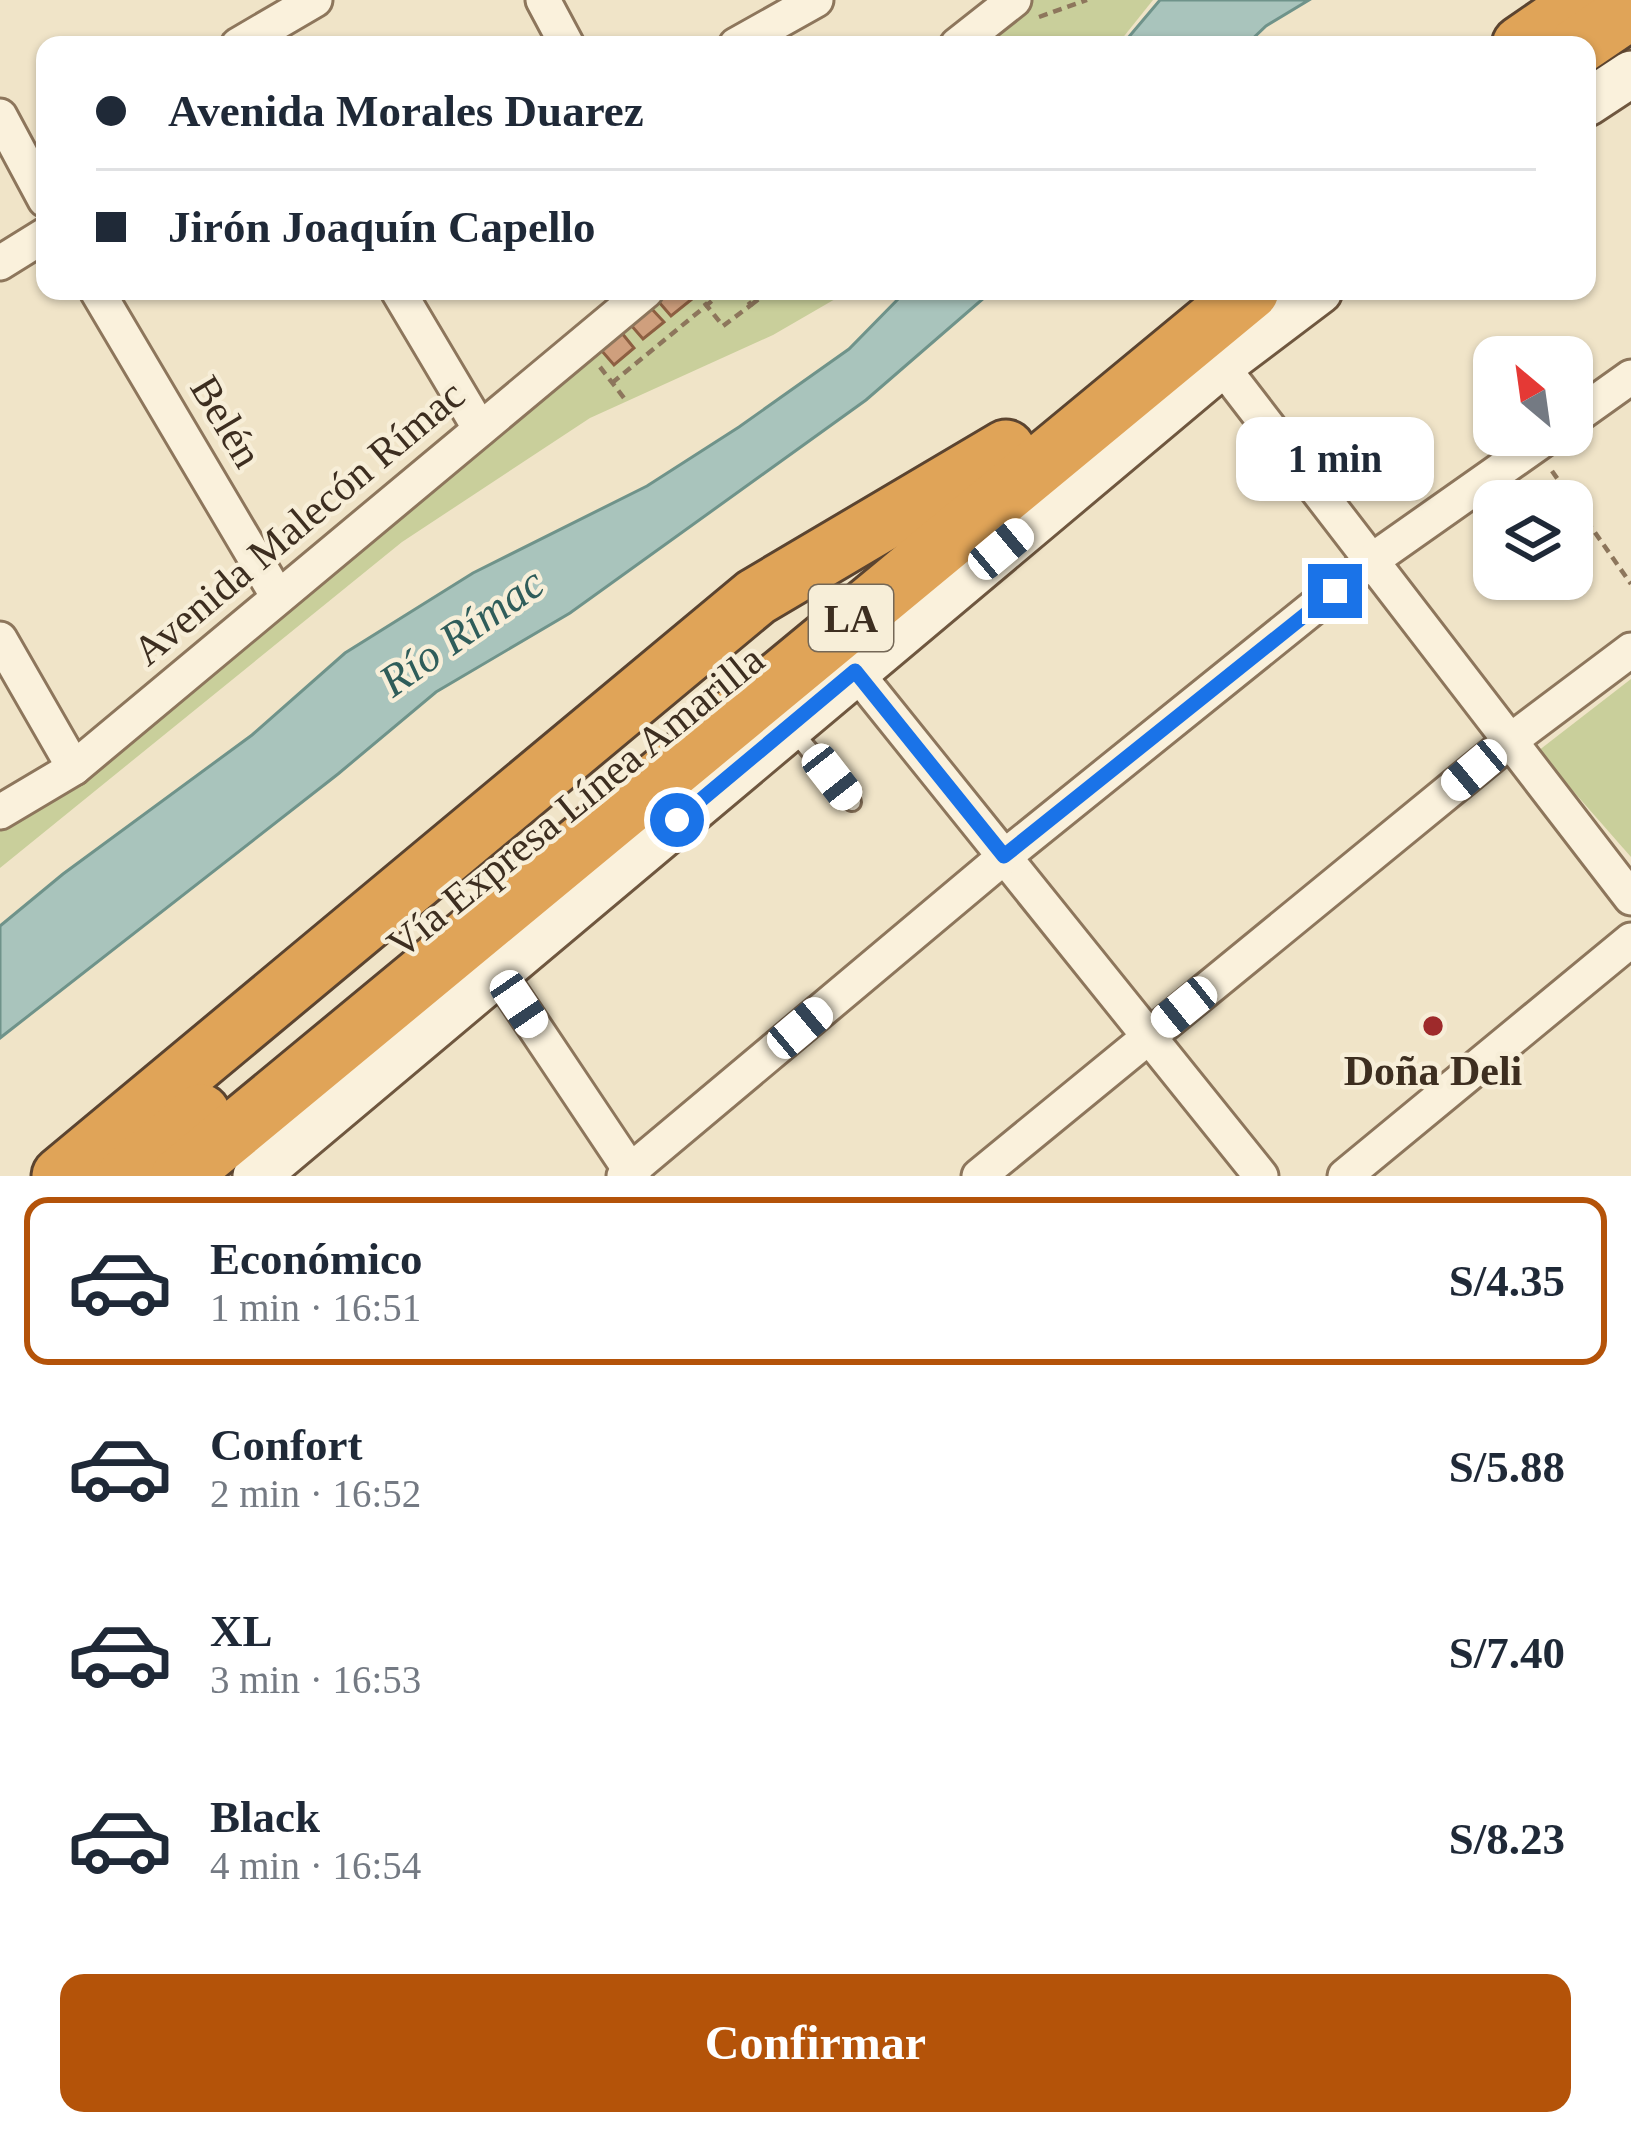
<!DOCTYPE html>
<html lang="es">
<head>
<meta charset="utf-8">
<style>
  :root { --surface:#fff; --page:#f2f2f3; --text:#1f2937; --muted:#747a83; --line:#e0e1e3; --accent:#b45309 }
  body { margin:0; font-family:Georgia,serif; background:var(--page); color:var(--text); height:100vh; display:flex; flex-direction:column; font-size:45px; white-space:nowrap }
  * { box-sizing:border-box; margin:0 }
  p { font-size:39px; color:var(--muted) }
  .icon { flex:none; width:66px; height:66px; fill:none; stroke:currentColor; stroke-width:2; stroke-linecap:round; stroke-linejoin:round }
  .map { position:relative; height:1176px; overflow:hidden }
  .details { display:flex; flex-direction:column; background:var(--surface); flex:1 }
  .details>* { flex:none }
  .guide { position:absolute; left:36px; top:36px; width:1560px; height:264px; border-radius:24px; box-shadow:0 3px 9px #0004; display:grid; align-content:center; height:264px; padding:0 60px; background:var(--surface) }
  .needle { width:78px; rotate:331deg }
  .controls { position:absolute; left:1473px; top:336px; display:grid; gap:24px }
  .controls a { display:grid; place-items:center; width:120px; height:120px; border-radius:24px; background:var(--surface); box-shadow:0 3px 9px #0004; font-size:60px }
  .end { position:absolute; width:54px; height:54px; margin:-27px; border:15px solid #1a73e8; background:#fff; box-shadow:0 0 0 6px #fff }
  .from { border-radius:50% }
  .bubble { position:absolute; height:84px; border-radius:24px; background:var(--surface); box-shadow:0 3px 9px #0004; font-size:39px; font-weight:800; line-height:84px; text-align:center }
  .car { position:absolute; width:36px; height:72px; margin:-36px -18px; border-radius:15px; box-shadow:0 0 9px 3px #0007; background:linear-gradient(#fff 24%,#345 0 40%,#fff 0 76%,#345 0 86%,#fff 0) }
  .guide b { display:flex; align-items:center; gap:42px; height:114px; font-size:45px }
  .guide b+b { border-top:3px solid var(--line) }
  .guide i { width:30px; height:30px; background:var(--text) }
  ul { padding:21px 0 0; list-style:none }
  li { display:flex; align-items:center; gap:36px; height:168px; margin:0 24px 18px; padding:0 36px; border:6px solid transparent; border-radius:24px }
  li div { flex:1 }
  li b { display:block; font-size:45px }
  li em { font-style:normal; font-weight:800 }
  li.active { border-color:var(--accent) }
  li>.icon { width:108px; height:108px; stroke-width:1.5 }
  .action { display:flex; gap:24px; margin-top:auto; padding:24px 60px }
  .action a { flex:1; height:138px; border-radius:24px; background:var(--accent); color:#fff; font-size:48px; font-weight:800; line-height:138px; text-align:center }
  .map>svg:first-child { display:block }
  .green { fill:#c9cf9b }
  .water { fill:#a9c4bc; stroke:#6f938a; stroke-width:3 }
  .building { fill:#cf9f7d; stroke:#8d5f41; stroke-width:3 }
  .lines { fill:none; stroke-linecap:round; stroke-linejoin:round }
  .service-casing { stroke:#8d765c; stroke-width:22 }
  .minor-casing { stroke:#8d765c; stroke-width:39 }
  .secondary-casing { stroke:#6f573f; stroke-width:51 }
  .motorway-casing { stroke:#5b4430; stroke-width:63 }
  .path { stroke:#8d765c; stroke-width:4.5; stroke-dasharray:9 6; stroke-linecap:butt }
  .service { stroke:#faf1dc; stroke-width:16 }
  .minor { stroke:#faf1dc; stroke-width:33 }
  .secondary { stroke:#faf1dc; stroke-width:45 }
  .motorway { stroke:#e0a458; stroke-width:57 }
  .route { stroke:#1a73e8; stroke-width:15 }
  .poi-dot { fill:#9e2a2b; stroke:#f7eed8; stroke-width:4.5 }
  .labels { text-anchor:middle; stroke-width:9; stroke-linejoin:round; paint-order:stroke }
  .shield { fill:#f7eed8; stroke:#756857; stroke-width:3 }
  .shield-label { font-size:39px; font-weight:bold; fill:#3d2e20 }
  .street-label { font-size:42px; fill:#3d2e20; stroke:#f7eed8 }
  .poi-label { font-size:42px; font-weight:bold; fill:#3d2e20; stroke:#f7eed8 }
  .water-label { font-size:45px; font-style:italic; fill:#2f5d5a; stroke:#f7eed8 }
</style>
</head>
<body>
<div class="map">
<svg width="1631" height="1176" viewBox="0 0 1631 1176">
  <rect width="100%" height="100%" fill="#f0e4c8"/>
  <!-- green -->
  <g class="green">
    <polygon points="1028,0 1153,0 1117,45 971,45"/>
    <polygon points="662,291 849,291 773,335 590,418 402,542 0,868 0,825"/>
    <polygon points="1631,679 1631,857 1538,751"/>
  </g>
  <!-- water -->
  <g class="water">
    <polygon points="1160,0 1309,0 1266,26 1246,45 1122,45"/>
    <polygon points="906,291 992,291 866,400 570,613 436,692 338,774 0,1038 0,926 63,874 252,735 345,653 473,573 647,486 739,427 849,349"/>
  </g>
  <!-- building -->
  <g class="building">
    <polygon points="670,291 685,291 692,299 671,316 658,301"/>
    <polygon points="650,307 664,322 643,339 630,324"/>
    <polygon points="621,332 634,348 614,365 601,350"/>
  </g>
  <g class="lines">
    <!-- service casing -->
    <g class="service-casing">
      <polyline id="service" points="790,727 852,802"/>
    </g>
    <!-- minor casing -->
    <g class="minor-casing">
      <g id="minor">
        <polyline points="543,0 567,45"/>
        <polyline points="238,45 315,0"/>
        <polyline points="736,45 816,0"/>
        <polyline points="957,45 1014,0"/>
        <polyline points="0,116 45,200"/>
        <polyline points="0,263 45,235"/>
        <polyline points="97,291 278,597"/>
        <polyline points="398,291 480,429"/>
        <polyline points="1221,365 1631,898"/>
        <polyline points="1572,419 1631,377"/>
        <polyline points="0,639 74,768"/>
        <polyline points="855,671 1261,1176"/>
        <polyline points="0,812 74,768 646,291"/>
        <polyline points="497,971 634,1176"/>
        <polyline points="624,1176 1004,857 1371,561 1550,435"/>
        <polyline points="979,1176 1510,741 1631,650"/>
        <polyline points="1345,1176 1631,940"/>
      </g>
    </g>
    <!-- secondary casing -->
    <g class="secondary-casing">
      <g id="secondary">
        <polyline points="1587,103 1631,74"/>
        <polyline points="256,1176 1221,365 1319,291"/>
      </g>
    </g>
    <!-- motorway casing -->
    <g class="motorway-casing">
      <g id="motorway">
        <polyline points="1521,45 1586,0"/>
        <polyline points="1579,45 1631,10"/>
        <polyline points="61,1176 756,597 1006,449"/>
        <polyline points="126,1176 201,1113"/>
        <polyline points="180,1176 1250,291"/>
      </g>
    </g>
    <!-- path -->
    <g class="path">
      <polyline points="1039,17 1087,0"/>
      <polyline points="695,291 723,326 751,305 740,291"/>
      <polyline points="751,305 769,291"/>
      <polyline points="600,367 624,398"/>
      <polyline points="612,383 724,291"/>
      <polyline points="1552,471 1631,584"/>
    </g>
    <!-- service -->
    <use href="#service" class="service"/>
    <!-- minor -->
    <use href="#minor" class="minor"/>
    <!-- secondary -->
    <use href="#secondary" class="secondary"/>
    <!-- motorway -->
    <use href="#motorway" class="motorway"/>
  </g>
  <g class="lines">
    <!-- route -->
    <polyline class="route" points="677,820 855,671 1004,856 1335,591"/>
  </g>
  <!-- markers -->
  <circle class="poi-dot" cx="1433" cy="1026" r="12"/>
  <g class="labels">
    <!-- shield labels -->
    <rect class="shield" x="809" y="585" width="84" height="66" rx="9"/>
    <g class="shield-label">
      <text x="851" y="632">LA</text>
    </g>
    <!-- street labels -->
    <g class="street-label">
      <text transform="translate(227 421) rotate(59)" y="15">Belén</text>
      <text transform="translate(298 522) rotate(-40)" y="15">Avenida Malecón Rímac</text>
      <text transform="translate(575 801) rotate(-39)" y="15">Vía Expresa Línea Amarilla</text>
    </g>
    <!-- poi labels -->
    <g class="poi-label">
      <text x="1433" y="1085">Doña Deli</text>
    </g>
    <!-- water labels -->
    <g class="water-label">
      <text transform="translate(461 631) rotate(-35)" y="16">Río Rímac</text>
    </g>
  </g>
</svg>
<div class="controls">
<a><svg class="needle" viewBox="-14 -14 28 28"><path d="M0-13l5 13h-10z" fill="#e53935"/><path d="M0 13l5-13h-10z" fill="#747a83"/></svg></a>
<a><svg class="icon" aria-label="layers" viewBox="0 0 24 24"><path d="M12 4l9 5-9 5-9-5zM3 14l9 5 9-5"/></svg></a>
</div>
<i class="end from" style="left:677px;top:820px"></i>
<i class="end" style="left:1335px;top:591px"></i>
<div class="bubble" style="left:1236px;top:417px;width:198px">1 min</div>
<i class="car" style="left:1001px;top:549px;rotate:50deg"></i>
<i class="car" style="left:1474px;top:770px;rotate:230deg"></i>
<i class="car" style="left:832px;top:777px;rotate:142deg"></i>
<i class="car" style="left:519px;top:1004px;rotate:146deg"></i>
<i class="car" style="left:1184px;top:1007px;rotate:231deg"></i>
<i class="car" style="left:800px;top:1028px;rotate:50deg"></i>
<div class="guide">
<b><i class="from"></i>Avenida Morales Duarez</b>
<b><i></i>Jirón Joaquín Capello</b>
</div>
</div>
<section class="details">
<ul>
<li class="active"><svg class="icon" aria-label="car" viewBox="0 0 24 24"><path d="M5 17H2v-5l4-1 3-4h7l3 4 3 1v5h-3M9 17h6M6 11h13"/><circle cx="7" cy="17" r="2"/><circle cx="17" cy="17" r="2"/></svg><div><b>Económico</b><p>1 min · 16:51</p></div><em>S/4.35</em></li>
<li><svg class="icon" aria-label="car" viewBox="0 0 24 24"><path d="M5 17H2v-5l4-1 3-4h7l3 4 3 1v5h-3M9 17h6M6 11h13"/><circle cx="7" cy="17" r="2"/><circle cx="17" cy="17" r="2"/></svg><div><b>Confort</b><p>2 min · 16:52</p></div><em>S/5.88</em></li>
<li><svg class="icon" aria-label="car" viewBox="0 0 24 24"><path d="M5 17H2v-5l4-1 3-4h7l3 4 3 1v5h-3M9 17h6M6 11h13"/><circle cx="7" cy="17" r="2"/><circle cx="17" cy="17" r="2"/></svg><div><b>XL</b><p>3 min · 16:53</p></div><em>S/7.40</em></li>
<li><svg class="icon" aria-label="car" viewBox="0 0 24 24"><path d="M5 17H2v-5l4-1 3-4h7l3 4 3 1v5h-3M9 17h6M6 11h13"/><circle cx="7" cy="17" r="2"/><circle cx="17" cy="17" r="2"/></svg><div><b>Black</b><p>4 min · 16:54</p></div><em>S/8.23</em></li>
</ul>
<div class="action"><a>Confirmar</a></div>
</section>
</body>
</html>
